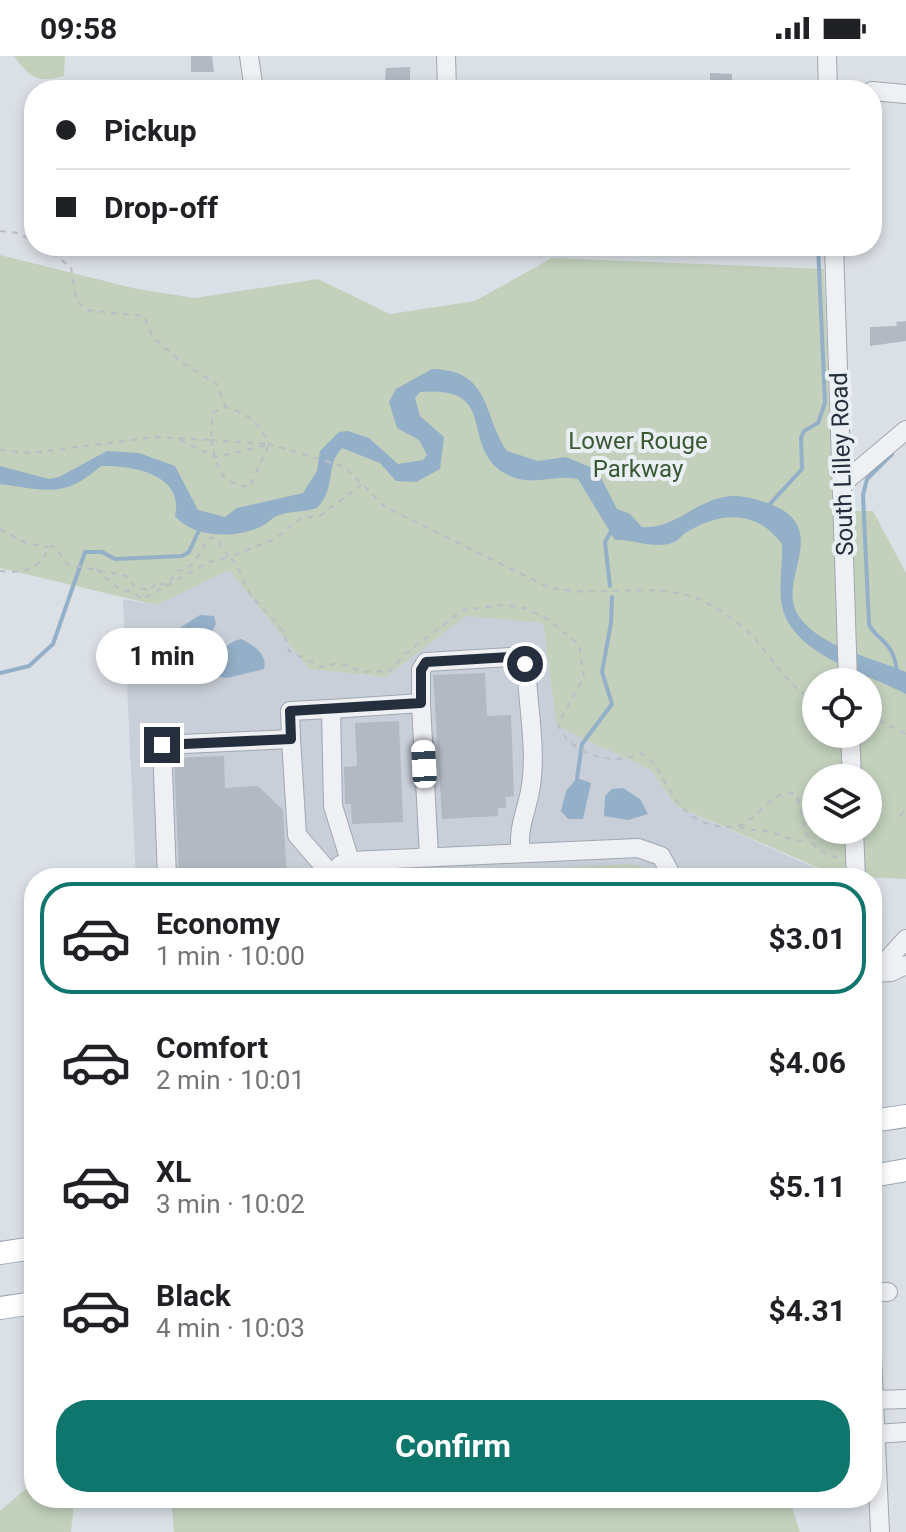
<!DOCTYPE html>
<html lang="en">
<head>
<meta charset="utf-8">
<style>
  :root { --surface:#fff; --page:#f2f2f2; --text:#202124; --muted:#757577; --line:#e0e0e0; --accent:#0f766e }
  body { margin:0; font-family:Roboto,sans-serif; background:var(--page); color:var(--text); height:100vh; display:flex; flex-direction:column; font-size:30px; white-space:nowrap }
  * { box-sizing:border-box; margin:0 }
  p { font-size:26px; color:var(--muted) }
  .icon { flex:none; width:44px; height:44px; fill:none; stroke:currentColor; stroke-width:2; stroke-linecap:round; stroke-linejoin:round }
  .map { position:relative; flex:1; overflow:hidden }
  .panel { position:absolute; left:24px; top:812px; width:858px; height:640px; display:flex; flex-direction:column; background:var(--surface); border-radius:32px; box-shadow:0 4px 12px #0003 }
  .panel>* { flex:none }
  .guide { position:absolute; left:24px; top:24px; width:858px; height:176px; border-radius:32px; box-shadow:0 4px 12px #0003; display:grid; align-content:center; height:176px; padding:0 32px; background:var(--surface) }
  .fabs { position:absolute; left:802px; top:612px; display:grid; gap:16px }
  .fabs a { display:grid; place-items:center; width:80px; height:80px; border-radius:50%; background:var(--surface); box-shadow:0 4px 12px #0003; font-size:40px }
  .end { position:absolute; width:36px; height:36px; margin:-18px; border:10px solid #252e3c; background:#fff; box-shadow:0 0 0 4px #fff }
  .from { border-radius:50% }
  .bubble { position:absolute; height:56px; border-radius:28px; background:var(--surface); box-shadow:0 4px 12px #0003; font-size:26px; font-weight:700; line-height:56px; text-align:center }
  .car { position:absolute; width:24px; height:48px; margin:-24px -12px; border-radius:10px; box-shadow:0 0 6px 2px #0007; background:linear-gradient(#fff 24%,#345 0 40%,#fff 0 76%,#345 0 86%,#fff 0) }
  .guide b { display:flex; align-items:center; gap:28px; height:76px; font-size:30px }
  .guide b+b { border-top:2px solid var(--line) }
  .guide i { width:20px; height:20px; background:var(--text) }
  ul { padding:14px 0 0; list-style:none }
  li { display:flex; align-items:center; gap:24px; height:112px; margin:0 16px 12px; padding:0 16px; border:4px solid transparent; border-radius:32px }
  li div { flex:1 }
  li b { display:block; font-size:30px }
  li em { font-style:normal; font-weight:700 }
  li.active { border-color:var(--accent) }
  li>.icon { width:72px; height:72px; stroke-width:1.5 }
  .cta { display:flex; gap:16px; margin-top:auto; padding:16px 32px }
  .cta a { flex:1; height:92px; border-radius:32px; background:var(--accent); color:#fff; font-size:32px; font-weight:700; line-height:92px; text-align:center }
  .status { display:flex; justify-content:space-between; align-items:center; height:56px; padding:0 40px; background:var(--surface); direction:ltr }
  .status svg { height:22px; fill:currentColor }
  .map>svg:first-child { display:block }
  .built { fill:#c9cfd8 }
  .green { fill:#c2d0bc; fill-rule:evenodd }
  .water { fill:#94afc8 }
  .lines { fill:none; stroke-linecap:round; stroke-linejoin:round }
  .stream { stroke:#94afc8; stroke-width:4 }
  .building { fill:#b2b9c3 }
  .minor-casing { stroke:#a1a7b0; stroke-width:20 }
  .major-casing { stroke:#9aa4b2; stroke-width:24 }
  .path { stroke:#babec4; stroke-width:2; stroke-dasharray:6 6; stroke-linecap:butt }
  .minor { stroke:#eef0f4; stroke-width:18 }
  .major { stroke:#fff; stroke-width:22 }
  .route { stroke:#252e3c; stroke-width:10 }
  .labels { text-anchor:middle; stroke-width:8; stroke-linejoin:round; paint-order:stroke }
  .park-label { font-size:24px; fill:#3a5832; stroke:#eaeff4 }
  .street-label { font-size:24px; fill:#252e3c; stroke:#eaeff4 }
</style>
</head>
<body>
<div class="status"><b>09:58</b><svg viewBox="0 0 49 12"><path d="M0 12V9h3v3zM5 12V6h3v6zM10 12V3h3v9zM15 12V0h3v12zM26 1h20v11H26zM47 4h2v5h-2z"/></svg></div>
<div class="map">
<svg width="906" height="1476" viewBox="0 0 906 1476">
  <rect width="100%" height="100%" fill="#dbe0e6"/>
  <!-- built -->
  <polygon class="built" points="229,513 309,613 386,621 466,559 543,567 558,670 651,714 676,750 838,822 136,822 123,543 156,549"/>
  <!-- green -->
  <g class="green">
    <path d="M 14,0 L 65,0 L 64,20 C 36,27 31,23 14,0 Z"/>
    <path d="M 0,199 L 137,233 L 195,242 L 318,223 L 390,258 L 475,245 L 552,202 L 824,213 L 833,455 L 873,455 L 906,517 L 906,823 L 838,820 L 676,750 L 651,714 L 557,670 L 543,567 L 466,560 L 386,621 L 309,613 L 229,514 L 156,549 L 0,512 ZM 816,626 L 868,626 L 868,678 L 816,678 ZM 816,722 L 868,722 L 868,774 L 816,774 Z"/>
    <polygon points="631,808 648,812 657,822 357,822"/>
    <polygon points="34,1426 34,1442 68,1442 74,1446 71,1476 0,1476 0,1455"/>
    <polygon points="171,1442 789,1442 800,1476 174,1476"/>
  </g>
  <!-- water -->
  <g class="water">
    <path d="M 432,313 C 492,314 482,359 507,395 L 538,405 L 566,401 L 597,414 L 617,453 L 630,458 L 642,471 C 680,474 703,433 745,441 C 847,461 773,520 798,559 C 819,591 873,602 906,616 L 906,638 C 866,616 787,599 781,544 C 779,526 783,506 782,488 C 756,453 720,456 687,476 C 680,480 679,485 672,487 C 651,493 635,483 615,484 L 578,423 C 553,418 531,432 506,418 C 457,390 502,329 420,336 L 415,342 L 420,360 L 444,381 L 440,413 L 416,426 L 396,425 L 380,407 L 342,392 C 325,409 336,434 317,452 C 305,456 291,455 279,459 C 273,461 269,466 264,469 C 239,483 194,483 175,460 C 185,418 131,409 101,410 C 63,443 47,434 0,428 L 0,410 L 49,423 L 59,421 L 107,395 L 139,397 L 175,410 L 198,454 L 225,461 L 237,452 L 303,437 L 317,415 L 320,395 L 339,376 L 348,375 L 369,382 L 398,408 L 423,404 L 427,399 L 419,384 L 397,372 L 389,346 L 396,333 Z"/>
    <polygon points="200,559 214,560 216,568 198,601 192,622 183,626 173,617 170,595 178,573"/>
    <path d="M 241,583 C 252,588 268,598 264,613 L 227,622 L 215,620 L 212,613 C 219,599 225,586 241,583 Z"/>
    <polygon points="577,722 591,727 583,763 568,763 561,755 566,735"/>
    <polygon points="623,732 640,743 648,758 628,764 604,760 605,740 612,733"/>
  </g>
  <g class="lines">
    <!-- stream -->
    <g class="stream">
      <path d="M 892,398 L 867,423 L 863,439 L 869,568 C 875,584 893,583 897,615"/>
      <polyline points="768,450 802,413 801,382 804,375 818,367 825,347 818,190"/>
      <polyline points="610,530 605,486 613,472"/>
      <polyline points="0,617 29,610 53,588 85,496 102,496 115,503 182,500 189,496 201,470"/>
      <polyline points="577,722 582,688 612,648 602,616 611,567 612,541"/>
    </g>
  </g>
  <!-- building -->
  <g class="building">
    <polygon points="191,0 212,0 214,16 191,16"/>
    <polygon points="410,11 410,34 384,34 386,12"/>
    <polygon points="710,17 732,18 732,34 710,34"/>
    <polygon points="906,265 906,285 870,290 870,271 897,270 896,266"/>
    <polygon points="485,617 487,660 511,659 514,740 506,741 506,752 498,752 498,760 442,763 433,619"/>
    <polygon points="399,665 403,766 352,768 351,748 345,748 344,711 357,710 355,667"/>
    <polygon points="224,700 225,732 258,730 283,754 287,822 179,822 174,702"/>
  </g>
  <g class="lines">
    <!-- minor casing -->
    <g class="minor-casing">
      <g id="minor">
        <polyline points="249,0 254,34"/>
        <polyline points="446,0 447,34"/>
        <polyline points="827,0 828,34"/>
        <polyline points="872,35 906,38"/>
        <polyline points="834,190 848,626"/>
        <polyline points="843,427 906,374"/>
        <polyline points="421,647 429,801"/>
        <polyline points="850,678 852,722"/>
        <polyline points="291,683 290,655 331,653"/>
        <polyline points="854,774 856,822"/>
        <path d="M 350,805 L 333,750 L 331,653 L 421,647 L 421,614 L 426,606 L 511,601 L 525,608 L 527,621 C 529,657 537,699 530,735 C 526,757 517,773 521,796"/>
        <polyline points="340,809 350,805 638,792 661,800 673,822"/>
        <polyline points="167,822 162,689 291,683 297,779 329,816"/>
        <polyline points="876,916 906,883"/>
        <polyline points="872,917 891,916 906,909"/>
        <polyline points="872,1236 888,1236"/>
        <polyline points="872,1301 880,1476"/>
        <polyline points="874,1344 906,1343"/>
        <polyline points="875,1378 906,1376"/>
      </g>
    </g>
    <!-- major casing -->
    <g class="major-casing">
      <g id="major">
        <polyline points="872,1065 906,1060"/>
        <polyline points="872,1120 906,1114"/>
        <polyline points="0,1197 34,1192"/>
        <polyline points="0,1252 34,1247"/>
      </g>
    </g>
    <!-- path -->
    <g class="path">
      <polyline points="0,175 19,177 34,186"/>
      <polyline points="42,190 71,211 76,243 86,254 144,260 152,280 181,306 217,328 225,350"/>
      <polyline points="180,384 216,401 268,389"/>
      <path d="M 211,384 L 269,388 L 250,431 C 217,426 219,414 211,384 Z"/>
      <path d="M 0,394 L 30,397 L 156,381 L 211,384 L 212,357 L 225,351 C 249,358 259,366 269,388 L 345,411 L 385,451 L 548,531 C 598,544 659,522 707,547 C 725,556 747,573 760,589 C 777,609 791,634 816,645"/>
      <polyline points="0,473 26,487 48,491"/>
      <path d="M 96,513 L 119,533 L 132,536 L 143,543 L 209,506 L 229,501 L 235,506 L 250,538 L 284,576 L 289,595 L 321,611 L 340,607 L 363,616 L 390,615 L 405,598 L 463,554 L 504,549 L 524,552 L 544,561 L 579,588 L 584,621 L 558,668 C 568,697 614,712 640,697 C 669,708 667,772 732,771 C 757,770 769,731 796,738 C 808,770 798,789 838,802"/>
      <path d="M 0,515 C 24,518 39,514 49,491 L 54,490 L 67,508 L 127,520 L 134,530 L 150,535 L 155,527 L 167,529 L 177,515 C 194,514 200,496 208,482 L 216,482 L 229,501 L 275,483 L 301,462 L 320,460 L 361,429"/>
      <polyline points="868,659 906,678"/>
      <polyline points="900,760 906,753"/>
      <path d="M 739,770 C 751,776 759,773 771,776 C 789,781 787,785 809,785"/>
    </g>
    <!-- minor -->
    <use href="#minor" class="minor"/>
    <!-- major -->
    <use href="#major" class="major"/>
  </g>
  <g class="lines">
    <!-- route -->
    <polyline class="route" points="162,689 291,683 290,655 421,647 421,614 426,606 511,601 525,608"/>
  </g>
  <g class="labels">
    <!-- park labels -->
    <g class="park-label">
      <text x="638" y="393">Lower Rouge<tspan x="638" dy="28">Parkway</tspan></text>
    </g>
    <!-- street labels -->
    <g class="street-label">
      <text transform="translate(842 408) rotate(-92)" y="8">South Lilley Road</text>
    </g>
  </g>
</svg>
<div class="fabs">
<a><svg class="icon" aria-label="locate" viewBox="0 0 24 24"><circle cx="12" cy="12" r="6"/><path d="M12 2v4M12 18v4M2 12h4M18 12h4"/></svg></a>
<a><svg class="icon" aria-label="layers" viewBox="0 0 24 24"><path d="M12 4l9 5-9 5-9-5zM3 14l9 5 9-5"/></svg></a>
</div>
<i class="end from" style="left:525px;top:608px"></i>
<i class="end" style="left:162px;top:689px"></i>
<div class="bubble" style="left:96px;top:572px;width:132px">1 min</div>
<i class="car" style="left:424px;top:708px;rotate:357deg"></i>
<div class="guide">
<b><i class="from"></i>Pickup</b>
<b><i></i>Drop-off</b>
</div>
<section class="panel">
<ul>
<li class="active"><svg class="icon" aria-label="car" viewBox="0 0 24 24"><path d="M5 17H2v-5l4-1 3-4h7l3 4 3 1v5h-3M9 17h6M6 11h13"/><circle cx="7" cy="17" r="2"/><circle cx="17" cy="17" r="2"/></svg><div><b>Economy</b><p>1 min · 10:00</p></div><em>$3.01</em></li>
<li><svg class="icon" aria-label="car" viewBox="0 0 24 24"><path d="M5 17H2v-5l4-1 3-4h7l3 4 3 1v5h-3M9 17h6M6 11h13"/><circle cx="7" cy="17" r="2"/><circle cx="17" cy="17" r="2"/></svg><div><b>Comfort</b><p>2 min · 10:01</p></div><em>$4.06</em></li>
<li><svg class="icon" aria-label="car" viewBox="0 0 24 24"><path d="M5 17H2v-5l4-1 3-4h7l3 4 3 1v5h-3M9 17h6M6 11h13"/><circle cx="7" cy="17" r="2"/><circle cx="17" cy="17" r="2"/></svg><div><b>XL</b><p>3 min · 10:02</p></div><em>$5.11</em></li>
<li><svg class="icon" aria-label="car" viewBox="0 0 24 24"><path d="M5 17H2v-5l4-1 3-4h7l3 4 3 1v5h-3M9 17h6M6 11h13"/><circle cx="7" cy="17" r="2"/><circle cx="17" cy="17" r="2"/></svg><div><b>Black</b><p>4 min · 10:03</p></div><em>$4.31</em></li>
</ul>
<div class="cta"><a>Confirm</a></div>
</section>
</div>
</body>
</html>
